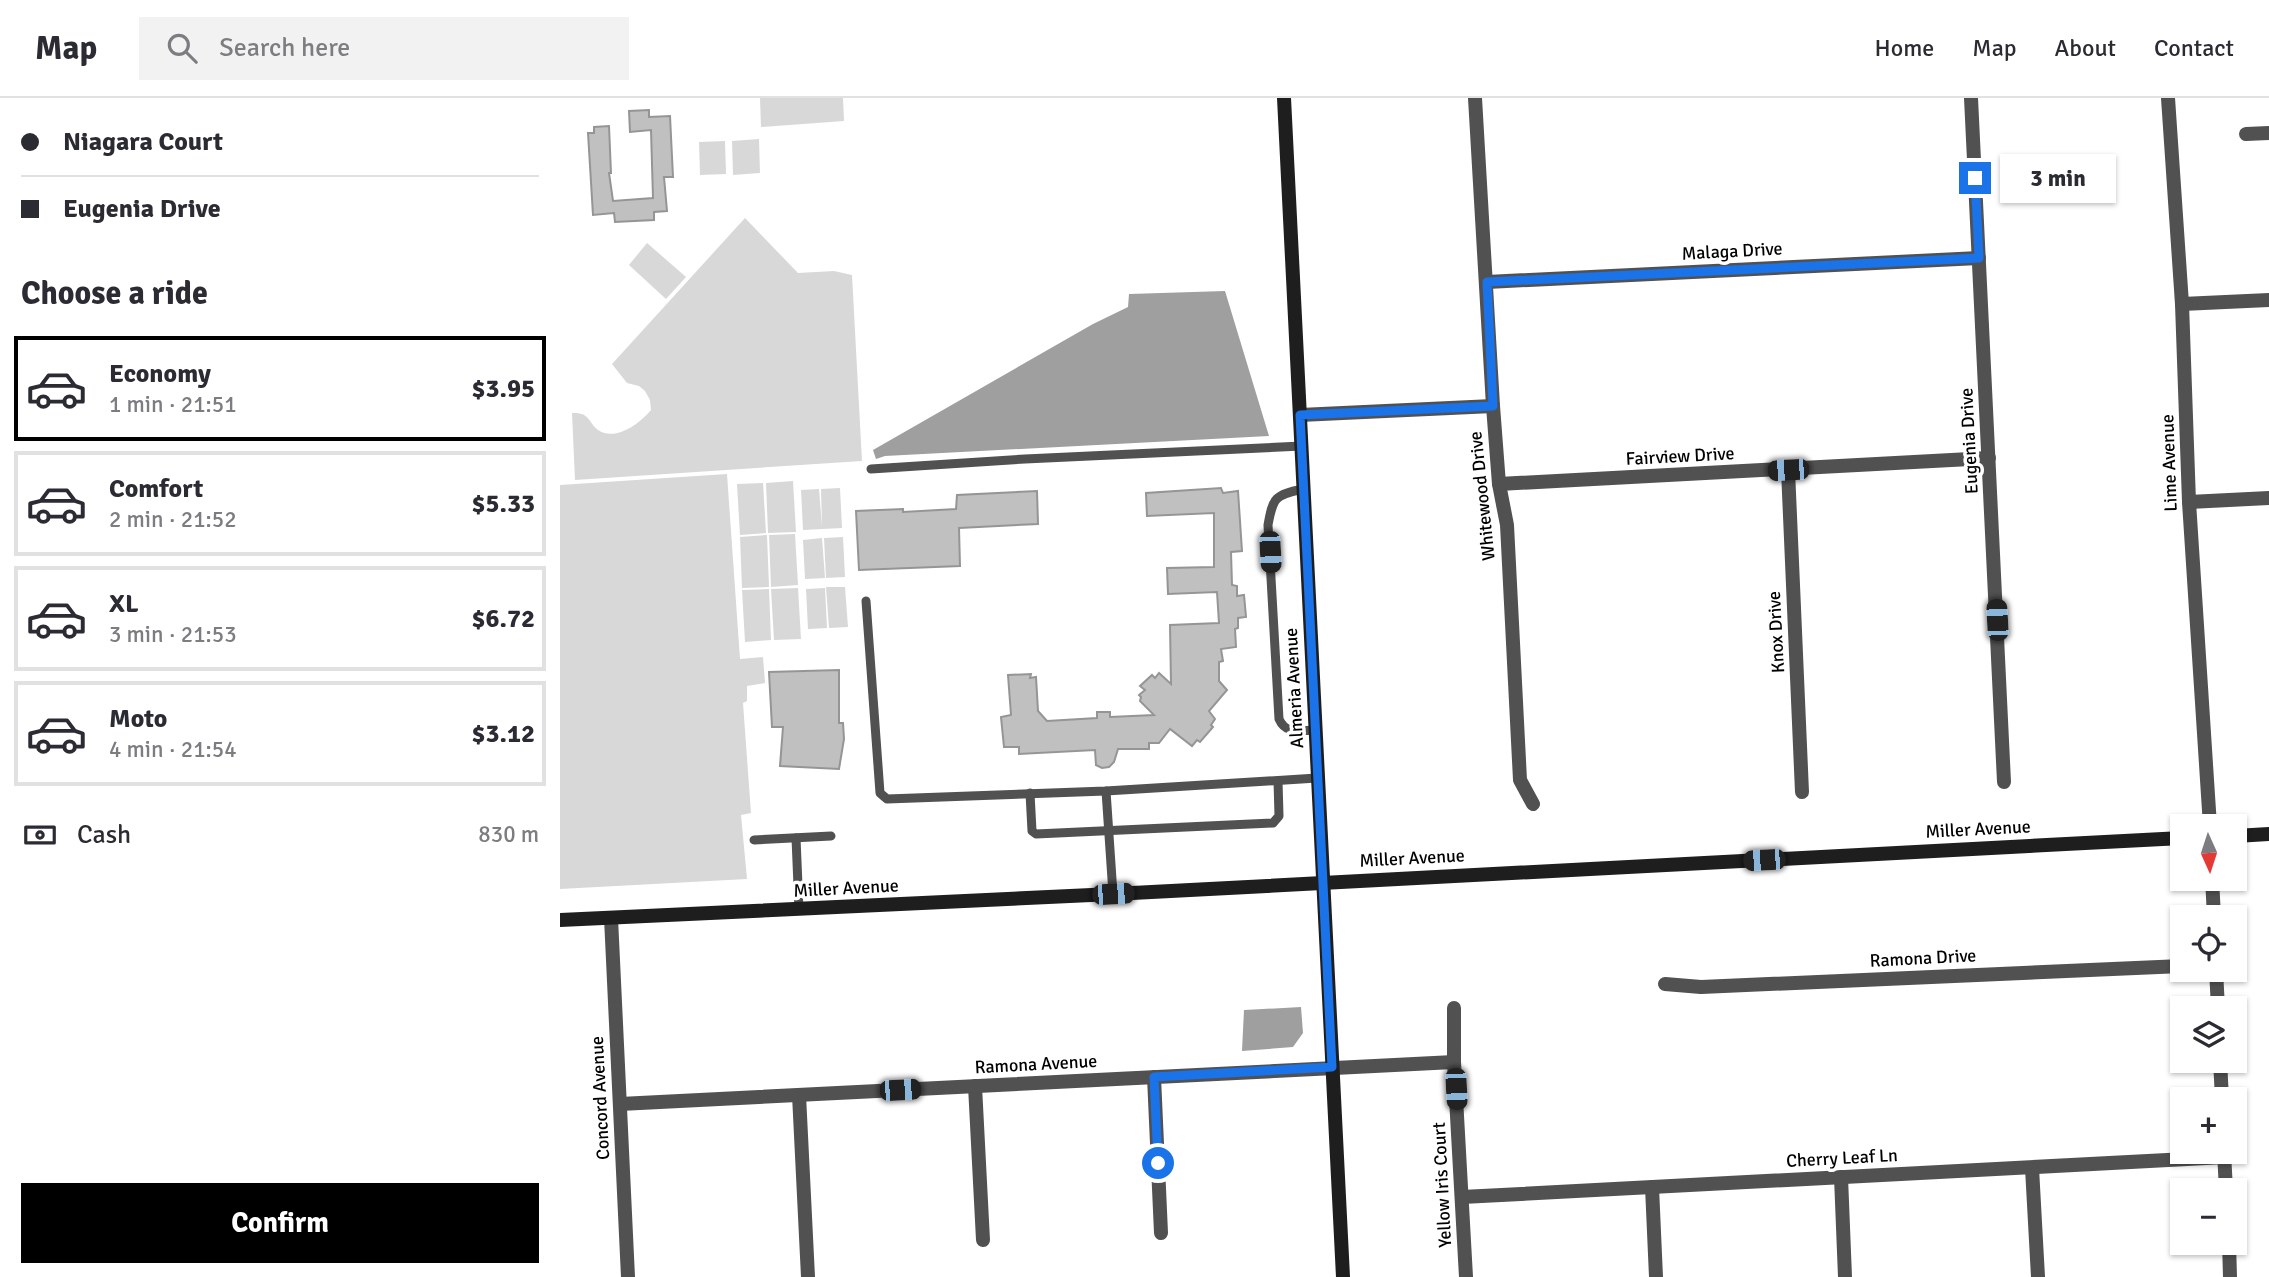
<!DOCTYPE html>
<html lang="en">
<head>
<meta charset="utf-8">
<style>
  :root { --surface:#fff; --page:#f2f2f3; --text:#2b2b33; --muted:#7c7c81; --line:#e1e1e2; --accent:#000 }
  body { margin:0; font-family:Signika,sans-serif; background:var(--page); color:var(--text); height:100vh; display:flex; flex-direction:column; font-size:26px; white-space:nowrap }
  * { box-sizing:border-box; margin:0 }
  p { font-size:23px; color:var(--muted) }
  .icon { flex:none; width:38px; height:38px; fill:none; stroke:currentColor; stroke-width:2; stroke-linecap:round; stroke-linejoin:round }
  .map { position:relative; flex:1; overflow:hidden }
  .side { display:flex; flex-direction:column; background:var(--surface); width:560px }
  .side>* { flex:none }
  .hud { display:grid; align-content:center; height:154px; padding:0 21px; background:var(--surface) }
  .needle { width:46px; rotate:177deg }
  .fabs { position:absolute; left:1610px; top:716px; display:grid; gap:14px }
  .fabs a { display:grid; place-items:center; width:77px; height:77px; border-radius:0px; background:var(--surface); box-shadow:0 2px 5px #0004; font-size:35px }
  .end { position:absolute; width:32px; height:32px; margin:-16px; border:9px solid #1a73e8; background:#fff; box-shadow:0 0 0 4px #fff }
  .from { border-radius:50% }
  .bubble { position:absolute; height:49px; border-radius:0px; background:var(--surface); box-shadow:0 2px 5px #0004; font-size:23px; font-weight:700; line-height:49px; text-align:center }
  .car { position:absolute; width:21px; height:42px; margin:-21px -10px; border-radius:9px; box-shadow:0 0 5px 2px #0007; background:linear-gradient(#222 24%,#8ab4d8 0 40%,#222 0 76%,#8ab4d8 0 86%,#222 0) }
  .hud b { display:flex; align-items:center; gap:24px; height:66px; font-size:26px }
  .hud b+b { border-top:2px solid var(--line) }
  .hud i { width:18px; height:18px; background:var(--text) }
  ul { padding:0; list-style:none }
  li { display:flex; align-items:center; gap:21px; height:105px; margin:0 14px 10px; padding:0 7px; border:4px solid var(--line); border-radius:0px }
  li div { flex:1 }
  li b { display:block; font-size:26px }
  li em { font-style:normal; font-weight:700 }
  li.active { border-color:var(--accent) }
  li>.icon { width:63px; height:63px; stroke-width:1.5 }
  h2 { padding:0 21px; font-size:32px; line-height:84px }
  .pay { display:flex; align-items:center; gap:18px; height:77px; padding:0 21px; font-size:26px }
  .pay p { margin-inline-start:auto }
  .action { display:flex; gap:14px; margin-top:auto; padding:14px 21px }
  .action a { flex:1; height:80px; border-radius:0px; background:var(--accent); color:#fff; font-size:28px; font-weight:700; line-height:80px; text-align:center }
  header { display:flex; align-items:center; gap:42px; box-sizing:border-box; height:98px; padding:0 35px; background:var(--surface); border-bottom:2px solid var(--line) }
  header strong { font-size:33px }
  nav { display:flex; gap:38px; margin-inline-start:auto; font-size:24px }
  .search { width:490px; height:63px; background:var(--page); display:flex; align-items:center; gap:18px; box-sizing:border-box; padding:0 24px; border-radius:0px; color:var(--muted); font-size:26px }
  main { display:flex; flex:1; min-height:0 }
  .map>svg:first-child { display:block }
  .green { fill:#d8d8d8 }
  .water { fill:#9f9f9f }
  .building { fill:#c0c0c0; stroke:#959595; stroke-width:2 }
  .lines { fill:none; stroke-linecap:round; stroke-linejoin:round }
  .lane { stroke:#515151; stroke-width:9 }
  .street { stroke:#515151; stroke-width:14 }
  .secondary { stroke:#1e1e1e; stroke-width:14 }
  .route { stroke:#1a73e8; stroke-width:9 }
  .labels { text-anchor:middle; stroke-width:7; stroke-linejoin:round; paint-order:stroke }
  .street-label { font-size:18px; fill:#000; stroke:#fff }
</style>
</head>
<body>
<header>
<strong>Map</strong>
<div class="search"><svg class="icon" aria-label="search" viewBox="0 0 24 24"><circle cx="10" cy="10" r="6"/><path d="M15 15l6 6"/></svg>Search here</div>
<nav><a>Home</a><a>Map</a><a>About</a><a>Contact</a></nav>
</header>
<main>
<section class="side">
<div class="hud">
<b><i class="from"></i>Niagara Court</b>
<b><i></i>Eugenia Drive</b>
</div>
<h2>Choose a ride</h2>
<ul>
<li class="active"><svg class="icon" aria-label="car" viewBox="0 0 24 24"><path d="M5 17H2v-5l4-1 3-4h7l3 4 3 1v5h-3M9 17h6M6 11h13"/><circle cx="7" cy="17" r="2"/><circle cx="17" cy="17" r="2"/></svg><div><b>Economy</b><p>1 min · 21:51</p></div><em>$3.95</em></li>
<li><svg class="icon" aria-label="car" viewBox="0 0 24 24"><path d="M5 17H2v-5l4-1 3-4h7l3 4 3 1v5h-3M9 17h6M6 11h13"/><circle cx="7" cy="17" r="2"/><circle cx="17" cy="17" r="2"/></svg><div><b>Comfort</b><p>2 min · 21:52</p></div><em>$5.33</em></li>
<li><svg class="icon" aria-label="car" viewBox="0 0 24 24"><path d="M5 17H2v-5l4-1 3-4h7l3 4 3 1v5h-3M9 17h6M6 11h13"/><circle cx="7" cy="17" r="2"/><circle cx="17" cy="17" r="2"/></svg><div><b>XL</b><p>3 min · 21:53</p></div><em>$6.72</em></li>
<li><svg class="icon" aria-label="car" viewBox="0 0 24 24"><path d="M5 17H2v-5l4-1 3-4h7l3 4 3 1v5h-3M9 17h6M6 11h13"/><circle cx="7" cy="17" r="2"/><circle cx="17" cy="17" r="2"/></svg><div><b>Moto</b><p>4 min · 21:54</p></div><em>$3.12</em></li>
</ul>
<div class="pay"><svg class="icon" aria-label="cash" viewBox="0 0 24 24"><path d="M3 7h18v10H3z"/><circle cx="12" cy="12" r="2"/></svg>Cash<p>830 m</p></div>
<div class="action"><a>Confirm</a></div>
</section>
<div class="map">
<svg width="1709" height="1179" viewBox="0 0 1709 1179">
  <rect width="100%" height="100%" fill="#fff"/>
  <!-- green -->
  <g class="green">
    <polygon points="200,0 283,0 284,23 201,29"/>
    <polygon points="199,41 200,75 173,77 172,43"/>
    <polygon points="165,43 166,76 140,77 139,44"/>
    <path d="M 185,120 L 238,175 L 274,173 L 292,177 L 302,363 L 15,382 L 12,315 C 30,314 28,324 38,332 C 56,344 80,325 91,312 L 90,302 L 85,293 L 79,288 L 67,285 L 52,266 Z"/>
    <polygon points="87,145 126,179 106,201 69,167"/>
    <polygon points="167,376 180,561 203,559 205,585 187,588 187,603 183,605 191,715 181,717 187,781 0,791 0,387"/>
    <polygon points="233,383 236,434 208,435 206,385"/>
    <polygon points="203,385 206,435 180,437 177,386"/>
    <polygon points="280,390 282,430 243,432 241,392 259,391 262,429 261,391"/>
    <polygon points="235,436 238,487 211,489 209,437"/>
    <polygon points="207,437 209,489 182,490 180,439"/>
    <polygon points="283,439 285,479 266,480 264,440"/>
    <polygon points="262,440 265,480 245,481 243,442"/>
    <polygon points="266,489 285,489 288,529 269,530"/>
    <polygon points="238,490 241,541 214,542 211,491"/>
    <polygon points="265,490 267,530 248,531 246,491"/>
    <polygon points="209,491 211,542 185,544 182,492"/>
  </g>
  <!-- water -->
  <g class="water">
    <polygon points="665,193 709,338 325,358 316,361 313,352 533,226 568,209 569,196"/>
    <polygon points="741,909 743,935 733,949 682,953 684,912"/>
  </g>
  <!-- building -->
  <g class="building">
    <polygon points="89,12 89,19 110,18 113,79 104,79 107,113 94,114 94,122 55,124 54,115 33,117 28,35 34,35 34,29 49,28 51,75 49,75 53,103 93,100 91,32 70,34 69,13"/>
    <polygon points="661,390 663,395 678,393 682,453 671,454 672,487 677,488 677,498 684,497 686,519 678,520 678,530 675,531 676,549 661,551 663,563 659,564 659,583 667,592 649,613 655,621 651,627 653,629 640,644 637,642 632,648 610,631 599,645 589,645 589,651 558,651 554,664 549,669 542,670 536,667 535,652 459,656 459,649 444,649 441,619 451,617 448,577 471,576 470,580 476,579 478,613 487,623 537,620 537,614 550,614 550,619 594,617 580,603 581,599 579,597 585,592 580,588 592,577 595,580 599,575 611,586 610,527 659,525 657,494 608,496 607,470 654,469 654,415 587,418 586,395"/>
    <polygon points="477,393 478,426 399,430 400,468 299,472 296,413 343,411 343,414 396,411 397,397"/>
    <polygon points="279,572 279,625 283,625 284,641 279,671 220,668 223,629 212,629 209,574"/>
  </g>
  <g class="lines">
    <!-- lane -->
    <g class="lane">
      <polyline points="311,371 465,361 742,348"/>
      <path d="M 743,391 C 715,397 713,399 708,427 L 719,621 C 726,637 740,632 756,632"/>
      <polyline points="306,503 320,695 327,701 546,693 757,680"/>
      <polyline points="546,693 553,796"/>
      <polyline points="470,695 472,733 476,736 713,725 719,718 718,683"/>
      <polyline points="236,740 239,812"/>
      <polyline points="194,742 271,738"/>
    </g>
    <!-- street -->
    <g class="street">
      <polyline points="915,0 933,308 939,386 947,427 960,682 973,706"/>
      <polyline points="1411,0 1444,684"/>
      <polyline points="1608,0 1622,206 1629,404 1650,728"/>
      <polyline points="1686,36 1709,35"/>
      <polyline points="927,184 1419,160"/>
      <polyline points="1622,206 1709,202"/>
      <polyline points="740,317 933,308"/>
      <polyline points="1228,372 1242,694"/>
      <polyline points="939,386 1429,360"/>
      <polyline points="1629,404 1709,400"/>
      <polyline points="1652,780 1654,819"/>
      <polyline points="51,820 68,1179"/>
      <polyline points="1656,872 1658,910"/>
      <polyline points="1105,886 1141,889 1622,868"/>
      <polyline points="894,910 894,964 906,1179"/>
      <polyline points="1660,962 1662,1001"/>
      <polyline points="594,979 601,1135"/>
      <polyline points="415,988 423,1142"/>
      <polyline points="239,997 248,1179"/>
      <polyline points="60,1006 894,964"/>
      <polyline points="1664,1054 1666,1092"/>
      <polyline points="1472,1070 1478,1179"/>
      <polyline points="1281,1079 1285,1179"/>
      <polyline points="1092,1089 1096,1179"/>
      <polyline points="902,1099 1665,1059"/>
      <polyline points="1669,1144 1670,1179"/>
    </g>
    <!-- secondary -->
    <g class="secondary">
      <polyline points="724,0 783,1179"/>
      <polyline points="1675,738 1709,736"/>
      <polyline points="0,822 553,796 1622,740"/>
    </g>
  </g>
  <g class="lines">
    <!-- route -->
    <polyline class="route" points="598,1065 594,979 772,969 740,317 933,308 927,184 1419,160 1415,80"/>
  </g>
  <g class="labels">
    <!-- street labels -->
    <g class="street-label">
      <text transform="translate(1172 153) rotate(-3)" y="6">Malaga Drive</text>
      <text transform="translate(1409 343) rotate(-93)" y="6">Eugenia Drive</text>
      <text transform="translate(1120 358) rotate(-3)" y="6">Fairview Drive</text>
      <text transform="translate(1609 365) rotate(-92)" y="6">Lime Avenue</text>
      <text transform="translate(922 398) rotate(-96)" y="6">Whitewood Drive</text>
      <text transform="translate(1216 534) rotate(-93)" y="6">Knox Drive</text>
      <text transform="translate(734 590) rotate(-93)" y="6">Almeria Avenue</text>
      <text transform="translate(1418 731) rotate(-3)" y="6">Miller Avenue</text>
      <text transform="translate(852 760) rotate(-3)" y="6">Miller Avenue</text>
      <text transform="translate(286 790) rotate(-3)" y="6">Miller Avenue</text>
      <text transform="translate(1363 860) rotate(-3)" y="6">Ramona Drive</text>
      <text transform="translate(476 966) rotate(-3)" y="6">Ramona Avenue</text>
      <text transform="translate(40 1000) rotate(-93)" y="6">Concord Avenue</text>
      <text transform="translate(1282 1060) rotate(-3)" y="6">Cherry Leaf Ln</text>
      <text transform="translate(882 1087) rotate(-93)" y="6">Yellow Iris Court</text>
    </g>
  </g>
</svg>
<div class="fabs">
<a><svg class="needle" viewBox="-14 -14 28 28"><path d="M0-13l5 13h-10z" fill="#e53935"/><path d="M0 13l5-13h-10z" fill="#7c7c81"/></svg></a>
<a><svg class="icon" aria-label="locate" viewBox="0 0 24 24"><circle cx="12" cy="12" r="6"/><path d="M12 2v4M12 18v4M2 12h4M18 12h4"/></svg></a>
<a><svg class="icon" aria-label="layers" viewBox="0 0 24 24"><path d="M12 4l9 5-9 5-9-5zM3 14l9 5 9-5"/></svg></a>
<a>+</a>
<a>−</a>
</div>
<i class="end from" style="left:598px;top:1065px"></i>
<i class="end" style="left:1415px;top:80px"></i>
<div class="bubble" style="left:1440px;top:56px;width:116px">3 min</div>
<i class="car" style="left:1228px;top:372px;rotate:267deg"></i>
<i class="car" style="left:710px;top:454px;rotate:177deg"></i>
<i class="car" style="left:1437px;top:522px;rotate:357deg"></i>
<i class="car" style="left:1204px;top:762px;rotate:267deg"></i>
<i class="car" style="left:553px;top:796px;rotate:87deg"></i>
<i class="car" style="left:896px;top:991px;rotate:177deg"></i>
<i class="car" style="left:340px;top:992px;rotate:87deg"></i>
</div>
</main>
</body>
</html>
